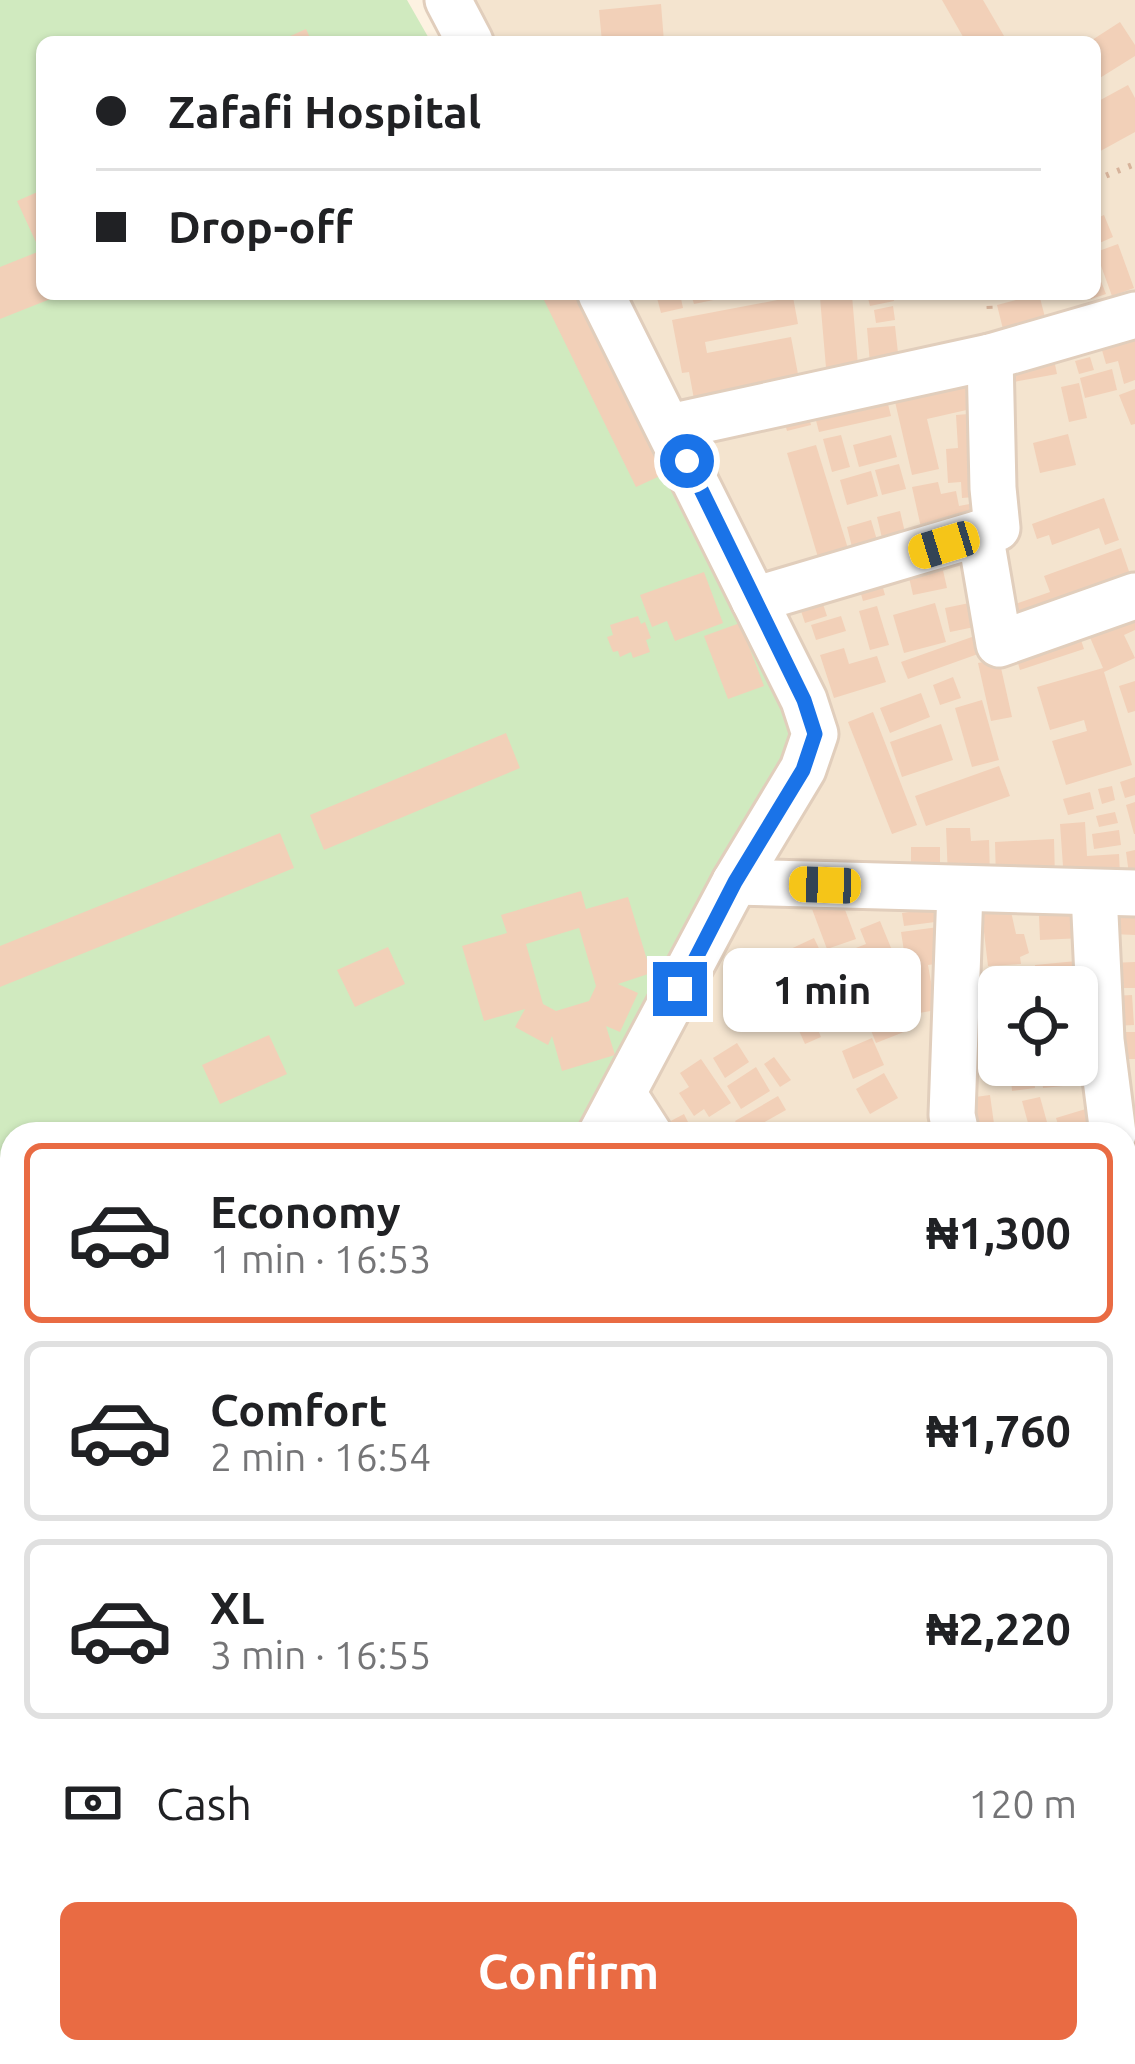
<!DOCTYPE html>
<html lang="en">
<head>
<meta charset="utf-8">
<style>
  :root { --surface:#fff; --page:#f6f6f6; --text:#202124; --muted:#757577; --line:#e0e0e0; --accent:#e96b43 }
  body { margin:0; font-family:Ubuntu,sans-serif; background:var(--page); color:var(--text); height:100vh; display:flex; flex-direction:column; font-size:45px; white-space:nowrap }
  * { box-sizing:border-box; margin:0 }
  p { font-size:39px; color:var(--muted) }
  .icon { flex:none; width:66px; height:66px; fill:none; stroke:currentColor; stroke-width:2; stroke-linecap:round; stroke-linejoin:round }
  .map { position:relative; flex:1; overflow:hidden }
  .drawer { position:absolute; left:0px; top:1122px; width:1137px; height:942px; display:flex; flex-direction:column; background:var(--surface); border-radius:36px 36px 0 0; box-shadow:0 3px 9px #0004 }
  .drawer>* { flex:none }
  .guide { position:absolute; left:36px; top:36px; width:1065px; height:264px; border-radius:18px; box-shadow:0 3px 9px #0004; display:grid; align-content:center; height:264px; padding:0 60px; background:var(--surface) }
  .fabs { position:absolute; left:978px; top:966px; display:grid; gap:24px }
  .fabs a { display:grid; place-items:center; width:120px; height:120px; border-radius:18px; background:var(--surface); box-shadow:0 3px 9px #0004; font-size:60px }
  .end { position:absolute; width:54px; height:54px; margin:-27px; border:15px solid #1a73e8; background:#fff; box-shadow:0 0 0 6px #fff }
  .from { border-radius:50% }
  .bubble { position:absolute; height:84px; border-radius:18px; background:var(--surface); box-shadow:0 3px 9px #0004; font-size:39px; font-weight:700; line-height:84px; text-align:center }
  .car { position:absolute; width:36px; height:72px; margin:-36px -18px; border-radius:15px; box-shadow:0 0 9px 3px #0007; background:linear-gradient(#f5c518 24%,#345 0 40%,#f5c518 0 76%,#345 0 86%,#f5c518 0) }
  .guide b { display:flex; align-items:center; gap:42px; height:114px; font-size:45px }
  .guide b+b { border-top:3px solid var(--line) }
  .guide i { width:30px; height:30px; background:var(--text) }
  ul { padding:21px 0 0; list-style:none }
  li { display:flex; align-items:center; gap:36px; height:180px; margin:0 24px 18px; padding:0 36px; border:6px solid var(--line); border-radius:18px }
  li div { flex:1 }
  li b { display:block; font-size:45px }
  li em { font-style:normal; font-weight:700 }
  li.current { border-color:var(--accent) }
  li>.icon { width:108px; height:108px; stroke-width:1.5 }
  .pay { display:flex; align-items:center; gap:30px; height:132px; padding:0 60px; font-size:45px }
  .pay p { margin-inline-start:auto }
  .cta { display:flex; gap:24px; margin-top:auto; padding:24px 60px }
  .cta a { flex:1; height:138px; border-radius:18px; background:var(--accent); color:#fff; font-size:48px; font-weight:700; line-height:138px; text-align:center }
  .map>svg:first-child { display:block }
  .residential { fill:#f4e4cf; fill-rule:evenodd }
  .green { fill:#d0eabf }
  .building { fill:#f2d0b8; fill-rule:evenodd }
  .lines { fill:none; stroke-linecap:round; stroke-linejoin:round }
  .minor-casing { stroke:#e1cebc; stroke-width:51 }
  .path { stroke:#d7b39b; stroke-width:6; stroke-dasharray:3 9; stroke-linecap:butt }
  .minor { stroke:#fff; stroke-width:45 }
  .route { stroke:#1a73e8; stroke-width:15 }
</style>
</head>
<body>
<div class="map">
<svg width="1135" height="2064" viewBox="0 0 1135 2064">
  <rect width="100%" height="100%" fill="#fdf2e1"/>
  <!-- residential -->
  <g class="residential">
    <polygon points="462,0 1135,0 1135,886 750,873 615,294 1095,294 1095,42 484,42"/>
    <path d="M 744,891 L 1135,901 L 1135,2064 L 34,2064 L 39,2052 L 1125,2052 L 1125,1134 L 615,1134 ZM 999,987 L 1077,987 L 1077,1065 L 999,1065 Z"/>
  </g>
  <!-- green -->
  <polygon class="green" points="0,0 407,0 431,42 42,42 42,294 594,294 804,728 587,1134 12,1134 12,1507 0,1477"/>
  <!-- building -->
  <g class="building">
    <polygon points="942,0 983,0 1004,36 994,42 966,42"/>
    <polygon points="661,4 664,42 602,42 599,10"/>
    <polygon points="1120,22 1135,45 1135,56 1095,81 1095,42 1089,42"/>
    <polygon points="306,29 312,42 277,42"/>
    <polygon points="1128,85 1135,98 1135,132 1095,154 1095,103"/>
    <polygon points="42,190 42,294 63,294 0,319 0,267 40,251 17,201"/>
    <polygon points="1104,215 1113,237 1095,245 1095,219"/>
    <polygon points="1118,244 1134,288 1112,296 1096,252"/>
    <polygon points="1095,266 1106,294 1091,299 1089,294 1095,294"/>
    <polygon points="541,294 586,294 671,471 636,487"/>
    <polygon points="656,294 680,294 683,308 661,313"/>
    <polygon points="691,294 733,294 733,296 694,304"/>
    <polygon points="867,294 893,294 894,301 870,306"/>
    <polygon points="1039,294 1048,329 1006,341 997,305"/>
    <polygon points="852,296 859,377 827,379 820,298"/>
    <polygon points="793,297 798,324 705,342 707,353 791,337 801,390 696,410 689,372 682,373 672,320"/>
    <polygon points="893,306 895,320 876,323 874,310"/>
    <polygon points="1135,323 1135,380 1124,384 1118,361 1106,364 1097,333"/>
    <polygon points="895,326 899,362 870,364 867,328"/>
    <polygon points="1052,350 1057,374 1008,383 1003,360"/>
    <polygon points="1090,357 1094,370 1079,374 1075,361"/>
    <polygon points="1112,369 1117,390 1085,398 1080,378"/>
    <polygon points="977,374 984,406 927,419 939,469 912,475 893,393"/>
    <polygon points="1079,383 1087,418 1069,422 1061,387"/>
    <polygon points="1135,389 1135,424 1131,425 1119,395"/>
    <polygon points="885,392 891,416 819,432 813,409"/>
    <polygon points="807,410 811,425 787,431 783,416"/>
    <polygon points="981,413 987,496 962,498 961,482 948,483 946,449 958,448 956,415"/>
    <polygon points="1068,434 1076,465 1040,473 1033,443"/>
    <polygon points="841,435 850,467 832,472 823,439"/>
    <polygon points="891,435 897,457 859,467 853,445"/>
    <polygon points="816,445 850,555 820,564 787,453"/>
    <polygon points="899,464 906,489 882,495 875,470"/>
    <polygon points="871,471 878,496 847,505 840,480"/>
    <polygon points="938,482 941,494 956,491 959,506 980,502 984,519 922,532 912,487"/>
    <polygon points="1104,498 1119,540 1105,545 1099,528 1052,545 1049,535 1037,539 1032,524"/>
    <polygon points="900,511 906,537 883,542 877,517"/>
    <polygon points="871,520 877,540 852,547 847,527"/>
    <polygon points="1121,548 1134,586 1006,632 998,610 1050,592 1044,576"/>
    <polygon points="940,557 947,588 913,595 906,564"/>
    <polygon points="704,572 723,623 675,641 667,621 652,627 640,595"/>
    <polygon points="879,574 885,595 863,601 857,580"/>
    <polygon points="820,595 827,616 805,623 798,602"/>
    <polygon points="984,600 989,624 950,632 945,608"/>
    <polygon points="935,603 946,642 904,653 893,615"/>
    <polygon points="877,606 889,645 870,650 859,611"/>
    <polygon points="1135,607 1135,630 1124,635 1135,658 1104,672 1132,765 1066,785 1052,741 1087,731 1084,720 1050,730 1037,687 1103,668 1086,628"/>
    <polygon points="638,616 641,624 645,622 651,638 646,640 650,652 633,658 631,652 620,657 618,651 613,652 607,637 613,635 610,625"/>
    <polygon points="841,616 846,631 816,640 811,625"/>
    <polygon points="740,623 764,686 728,699 704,636"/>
    <polygon points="1077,628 1084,649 1020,670 1014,650"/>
    <polygon points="986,632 992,649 908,679 901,662"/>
    <polygon points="844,648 849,664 877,656 886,682 834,698 820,655"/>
    <polygon points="999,659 1012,717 991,721 978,663"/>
    <polygon points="953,677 961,698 940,705 933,685"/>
    <polygon points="1135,681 1135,711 1128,713 1119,686"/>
    <polygon points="921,693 930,717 890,733 880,708"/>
    <polygon points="982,700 999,760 972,767 955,708"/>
    <polygon points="873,712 917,825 892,834 848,722"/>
    <polygon points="941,724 953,760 902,777 890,742"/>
    <polygon points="506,733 520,768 324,850 310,815"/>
    <polygon points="999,766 1010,796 926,826 915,796"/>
    <polygon points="1135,777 1135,795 1125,798 1120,782"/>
    <polygon points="1112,786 1115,800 1102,804 1098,789"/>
    <polygon points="1090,792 1094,809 1068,815 1063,799"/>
    <polygon points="1135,802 1135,834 1134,834 1126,805"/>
    <polygon points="1115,812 1118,823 1099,827 1096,816"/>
    <polygon points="1085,822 1087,856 1119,854 1120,875 1064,880 1060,824"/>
    <polygon points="946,828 970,828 971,841 989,840 990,876 948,877"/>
    <polygon points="1119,830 1121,845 1094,849 1092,834"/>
    <polygon points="280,833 294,868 0,987 0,946"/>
    <polygon points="1054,839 1055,878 996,880 995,842"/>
    <rect x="911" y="847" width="29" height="29"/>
    <polygon points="1135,850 1135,880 1130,881 1126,852"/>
    <path d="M 581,891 L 586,909 L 628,897 L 651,973 L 618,984 L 638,993 L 620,1032 L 606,1026 L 615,1055 L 562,1071 L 552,1036 L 548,1045 L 515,1027 L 525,1009 L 484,1021 L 462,946 L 507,933 L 501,915 ZM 579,928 L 596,986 L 589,1001 L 556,1011 L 543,1004 L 526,944 Z"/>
    <polygon points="841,899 856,939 827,949 812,909"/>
    <polygon points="942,907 943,921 904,926 902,913"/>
    <polygon points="1010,907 1016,934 1024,934 1029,953 1020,957 1021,964 988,966 984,932 978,932 968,912"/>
    <polygon points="1112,912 1135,912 1135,935 1112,934"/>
    <polygon points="1082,913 1083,938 1040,940 1039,916"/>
    <polygon points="880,921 903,977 850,999 833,957 866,944 860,929"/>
    <polygon points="946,926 952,962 928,965 936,1010 914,1014 901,932"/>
    <polygon points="814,938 825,961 778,983 767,960"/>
    <polygon points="388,947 405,984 355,1007 337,970"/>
    <polygon points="1087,960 1077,987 1037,987 1035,965"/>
    <polygon points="1135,962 1135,988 1111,988 1110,963"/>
    <polygon points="1021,973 1023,987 999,987 999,1002 970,1005 967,978"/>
    <polygon points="898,986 914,1028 876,1043 859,1000"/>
    <polygon points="1132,995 1134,1025 1113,1026 1112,996"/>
    <polygon points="805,999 821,1037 805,1044 788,1006"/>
    <polygon points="965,1021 982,1021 983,1073 966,1073"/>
    <polygon points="1113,1032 1135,1032 1135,1059 1114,1059"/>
    <polygon points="269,1035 287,1074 220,1104 202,1065"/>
    <polygon points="872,1038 884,1065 853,1079 842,1051"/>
    <polygon points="737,1043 749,1062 725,1078 713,1058"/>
    <polygon points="999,1048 999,1065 1008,1065 1008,1069 988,1070 987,1049"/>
    <polygon points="774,1057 791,1080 780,1087 764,1064"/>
    <polygon points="701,1059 731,1103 709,1117 704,1109 694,1116 679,1093 689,1087 680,1073"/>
    <polygon points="1010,1065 1032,1065 1035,1088 1012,1091"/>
    <polygon points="756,1067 770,1091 741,1109 727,1086"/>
    <polygon points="1072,1067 1073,1085 1043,1088 1041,1069"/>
    <polygon points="884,1073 898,1098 870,1114 856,1089"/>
    <polygon points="990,1095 995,1131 972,1133 968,1098"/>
    <polygon points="778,1096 786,1110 743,1134 735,1121"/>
    <polygon points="1040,1097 1050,1133 1031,1134 1022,1101"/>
    <polygon points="1099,1105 1106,1127 1084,1134 1061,1134 1056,1118"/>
    <polygon points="684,1114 694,1134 670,1134 665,1124"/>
    <polygon points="12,1180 12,1205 1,1209 0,1185"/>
    <polygon points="1125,1259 1135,1270 1135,1292 1125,1301"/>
    <polygon points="1128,1361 1135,1375 1135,1394 1125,1399 1125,1363"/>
    <polygon points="1133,1471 1135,1507 1128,1510 1125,1502 1125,1475"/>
    <polygon points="1135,1513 1135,1543 1134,1543 1125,1516"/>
    <polygon points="1135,1564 1135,1581 1127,1584 1125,1568"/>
    <polygon points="1125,1770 1135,1787 1135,1790 1125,1797"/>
    <polygon points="1135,1796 1135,1833 1125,1815 1125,1802"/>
    <polygon points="1135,1881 1135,1915 1125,1922 1125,1900 1130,1897 1125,1887"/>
    <polygon points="1135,1982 1135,2015 1125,2020 1125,1988"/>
    <polygon points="1135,2048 1135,2064 1119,2064 1115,2053"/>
    <polygon points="124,2052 140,2052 134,2064 119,2061"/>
    <polygon points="286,2052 302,2052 319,2064 278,2064"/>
    <polygon points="332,2052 366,2052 357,2064 323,2064"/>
    <polygon points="405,2052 441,2052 426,2064 390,2064"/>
    <polygon points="447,2052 481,2052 491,2064 432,2064"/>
    <polygon points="586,2052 615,2052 599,2064 595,2064"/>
    <polygon points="710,2052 738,2052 724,2064 720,2064"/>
    <polygon points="804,2052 812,2052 821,2064 786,2064"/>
    <polygon points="908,2052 915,2052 922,2064 886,2064"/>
    <polygon points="1035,2052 1058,2052 1071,2064 1025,2064"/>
  </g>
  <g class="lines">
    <!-- minor casing -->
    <g class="minor-casing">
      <g id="minor">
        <polyline points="448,0 470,42"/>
        <polyline points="601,294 804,700 815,734 803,769 735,882 601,1134"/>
        <polyline points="670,427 990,357 1135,315"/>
        <polyline points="980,533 999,644 1135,596"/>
        <polyline points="754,600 997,528 993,488 990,357"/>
        <polyline points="735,882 1135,893"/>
        <polyline points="1094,893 1101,1040 1113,1134"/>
        <polyline points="624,1095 649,1134"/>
        <polyline points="956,1134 952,1115 960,890"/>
        <polyline points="1125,1198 1135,1243"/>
        <polyline points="1125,1349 1135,1345"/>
        <polyline points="1125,1842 1135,1857"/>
        <polyline points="177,2064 181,2052"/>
      </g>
    </g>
    <!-- path -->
    <g class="path">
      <polyline points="1095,180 1135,164"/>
      <polyline points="989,294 990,317"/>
    </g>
    <!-- minor -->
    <use href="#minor" class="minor"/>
  </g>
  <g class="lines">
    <!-- route -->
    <polyline class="route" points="680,989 735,882 803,770 815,734 804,700 687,461"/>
  </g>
</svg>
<div class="fabs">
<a><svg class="icon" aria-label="locate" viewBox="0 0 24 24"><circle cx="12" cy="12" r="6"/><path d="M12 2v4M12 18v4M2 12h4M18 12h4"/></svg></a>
</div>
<i class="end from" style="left:687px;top:461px"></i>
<i class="end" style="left:680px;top:989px"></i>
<div class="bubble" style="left:723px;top:948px;width:198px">1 min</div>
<i class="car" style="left:944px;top:545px;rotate:253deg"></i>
<i class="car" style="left:825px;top:885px;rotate:272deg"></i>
<div class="guide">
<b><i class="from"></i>Zafafi Hospital</b>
<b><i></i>Drop-off</b>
</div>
<section class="drawer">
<ul>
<li class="current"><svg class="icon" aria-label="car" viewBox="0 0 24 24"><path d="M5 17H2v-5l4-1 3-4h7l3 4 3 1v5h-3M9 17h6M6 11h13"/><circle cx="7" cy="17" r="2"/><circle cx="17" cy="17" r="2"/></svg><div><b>Economy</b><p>1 min · 16:53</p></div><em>₦1,300</em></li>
<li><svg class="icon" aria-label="car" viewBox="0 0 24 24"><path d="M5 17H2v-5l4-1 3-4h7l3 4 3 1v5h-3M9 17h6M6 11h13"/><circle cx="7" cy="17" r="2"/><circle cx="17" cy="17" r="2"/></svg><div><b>Comfort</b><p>2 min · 16:54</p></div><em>₦1,760</em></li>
<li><svg class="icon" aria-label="car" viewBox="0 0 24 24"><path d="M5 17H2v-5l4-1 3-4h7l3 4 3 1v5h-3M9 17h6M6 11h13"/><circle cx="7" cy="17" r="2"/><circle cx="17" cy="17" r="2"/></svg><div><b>XL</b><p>3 min · 16:55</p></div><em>₦2,220</em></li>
</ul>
<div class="pay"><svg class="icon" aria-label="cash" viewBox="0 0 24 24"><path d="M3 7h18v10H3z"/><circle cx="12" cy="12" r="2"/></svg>Cash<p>120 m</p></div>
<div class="cta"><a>Confirm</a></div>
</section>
</div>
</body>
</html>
